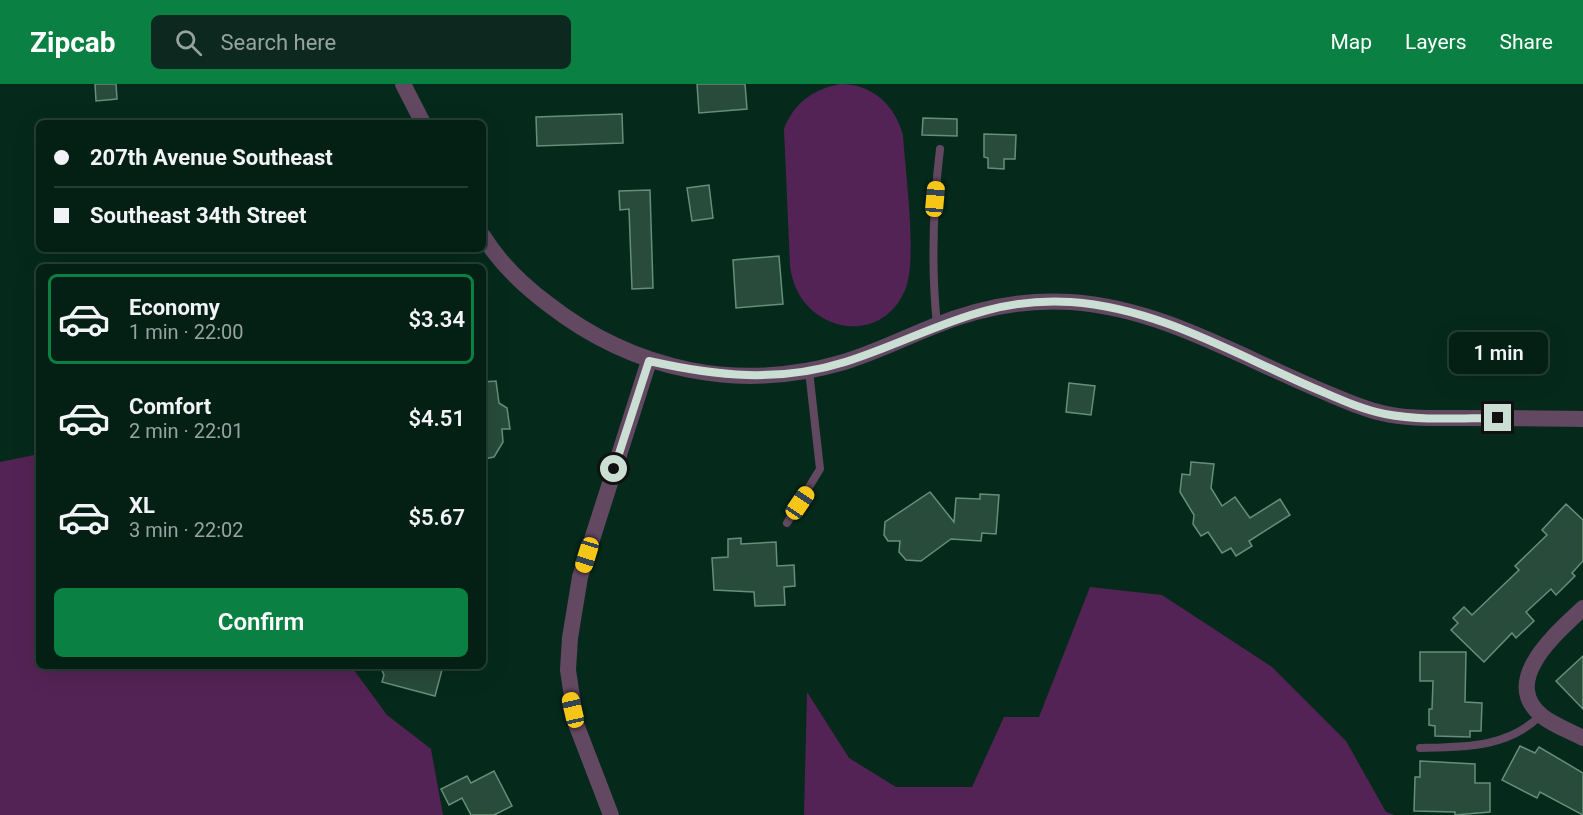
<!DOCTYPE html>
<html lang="en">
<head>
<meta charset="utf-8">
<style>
  :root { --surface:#042015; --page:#0d281e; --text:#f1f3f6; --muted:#97a3a0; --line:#253e34; --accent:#0b8043 }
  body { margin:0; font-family:Roboto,sans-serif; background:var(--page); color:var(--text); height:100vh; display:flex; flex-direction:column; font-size:22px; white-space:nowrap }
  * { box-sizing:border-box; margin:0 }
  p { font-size:20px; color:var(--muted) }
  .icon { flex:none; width:33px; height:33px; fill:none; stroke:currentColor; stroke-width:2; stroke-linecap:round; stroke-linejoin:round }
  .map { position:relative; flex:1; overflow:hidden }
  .panel { position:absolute; left:36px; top:180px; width:450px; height:405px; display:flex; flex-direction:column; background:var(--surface); border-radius:9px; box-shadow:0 6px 24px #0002,0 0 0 2px var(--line) }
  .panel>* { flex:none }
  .hud { position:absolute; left:36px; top:36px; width:450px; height:132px; border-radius:9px; box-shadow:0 6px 24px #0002,0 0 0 2px var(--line); display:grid; align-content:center; height:132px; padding:0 18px; background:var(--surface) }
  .end { position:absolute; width:27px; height:27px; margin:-14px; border:8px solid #cbded4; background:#111; box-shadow:0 0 0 3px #111 }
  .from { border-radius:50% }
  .bubble { position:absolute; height:42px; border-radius:9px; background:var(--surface); box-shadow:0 6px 24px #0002,0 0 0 2px var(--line); font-size:20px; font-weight:600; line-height:42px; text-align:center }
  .car { position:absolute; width:18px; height:36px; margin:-18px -9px; border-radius:8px; box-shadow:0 0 4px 2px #0007; background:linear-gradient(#f5c518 24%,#345 0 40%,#f5c518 0 76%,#345 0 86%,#f5c518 0) }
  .hud b { display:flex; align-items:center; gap:21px; height:57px; font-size:22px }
  .hud b+b { border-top:2px solid var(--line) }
  .hud i { width:15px; height:15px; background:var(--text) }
  ul { padding:10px 0 0; list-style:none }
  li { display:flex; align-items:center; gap:18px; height:90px; margin:0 12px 9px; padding:0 6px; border:3px solid transparent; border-radius:9px }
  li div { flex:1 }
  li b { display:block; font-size:22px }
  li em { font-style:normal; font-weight:600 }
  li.current { border-color:var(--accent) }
  li>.icon { width:54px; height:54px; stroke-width:1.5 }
  .button { display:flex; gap:12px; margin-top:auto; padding:12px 18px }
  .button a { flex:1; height:69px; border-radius:9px; background:var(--accent); color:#fff; font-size:24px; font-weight:600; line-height:69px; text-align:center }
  header { display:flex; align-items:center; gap:36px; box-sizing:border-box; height:84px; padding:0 30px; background:var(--accent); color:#fff }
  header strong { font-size:28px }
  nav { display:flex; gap:33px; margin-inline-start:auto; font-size:21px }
  .search { width:420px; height:54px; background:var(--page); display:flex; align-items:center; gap:15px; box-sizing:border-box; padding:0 21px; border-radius:9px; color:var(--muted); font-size:22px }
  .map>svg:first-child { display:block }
  .green { fill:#542355 }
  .building { fill:#284b3b; stroke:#698d7b; stroke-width:1.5 }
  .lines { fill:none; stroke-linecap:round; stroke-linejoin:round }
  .service { stroke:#634862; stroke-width:8 }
  .minor { stroke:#634862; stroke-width:16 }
  .route { stroke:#cbded4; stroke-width:8 }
</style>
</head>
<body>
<header>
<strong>Zipcab</strong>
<div class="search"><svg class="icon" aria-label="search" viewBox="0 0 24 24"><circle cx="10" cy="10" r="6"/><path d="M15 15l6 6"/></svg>Search here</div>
<nav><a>Map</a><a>Layers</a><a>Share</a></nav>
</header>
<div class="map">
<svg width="1583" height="731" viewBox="0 0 1583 731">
  <rect width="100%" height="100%" fill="#052a1c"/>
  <!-- green -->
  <g class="green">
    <path d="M 842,0 C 874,1 895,22 903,51 C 905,86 918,177 905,206 C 879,267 796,246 790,181 L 784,45 C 794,18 815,4 842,0 Z"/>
    <polygon points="39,370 39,582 351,582 387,631 431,665 443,731 0,731 0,378"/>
    <polygon points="1090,503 1162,511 1272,583 1346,657 1386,728 1395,731 804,731 807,608 849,674 896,703 972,703 1004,633 1039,633"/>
  </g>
  <!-- building -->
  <g class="building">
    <polygon points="95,0 116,0 117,15 96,17"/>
    <polygon points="697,0 745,0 747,25 699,29"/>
    <polygon points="622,30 623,59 537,62 536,33"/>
    <polygon points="923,34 957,35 957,52 922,51"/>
    <polygon points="984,50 1016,51 1015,75 1004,75 1004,85 988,84 988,74 984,73"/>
    <polygon points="709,101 713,134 692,137 687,104"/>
    <polygon points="650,106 653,204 632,205 629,125 620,126 619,107"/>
    <polygon points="779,172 783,220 736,224 733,176"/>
    <polygon points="496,297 499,319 507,324 510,345 502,345 503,358 494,373 483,375 483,298"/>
    <polygon points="1069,299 1095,302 1091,331 1066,328"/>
    <polygon points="1191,378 1214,380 1211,404 1222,422 1235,413 1250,434 1280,415 1290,431 1249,457 1252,462 1236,472 1231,464 1222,469 1208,448 1201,452 1193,440 1194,431 1180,408 1182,390 1190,391"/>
    <polygon points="930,408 954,438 956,414 980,415 980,410 999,411 996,450 982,449 981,457 951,455 921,477 906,476 899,468 900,457 888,457 884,451 885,438"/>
    <polygon points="1566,420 1583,436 1583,477 1572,489 1575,492 1556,511 1551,505 1526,528 1534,537 1516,554 1512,549 1484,578 1451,546 1458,539 1453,534 1464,523 1472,531 1519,486 1515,482 1547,451 1542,446"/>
    <polygon points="741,454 741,460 776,458 777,482 794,481 795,502 784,503 785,521 755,522 754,508 714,506 712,474 728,473 728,455"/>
    <polygon points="1420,568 1466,568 1465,618 1482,619 1481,647 1470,647 1470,653 1435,652 1435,642 1429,641 1429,625 1432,625 1433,597 1420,597"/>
    <polygon points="1583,572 1583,625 1556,597"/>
    <polygon points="380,582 443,582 435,612 382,598 384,591"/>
    <polygon points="1520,662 1535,669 1539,663 1583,689 1583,731 1540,708 1537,714 1502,696"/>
    <polygon points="1420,677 1475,680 1475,699 1490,699 1490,728 1455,731 1455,728 1414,727 1415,693 1420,693"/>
    <polygon points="494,687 512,722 494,731 471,731 462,714 449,721 441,705 467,692 471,699"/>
  </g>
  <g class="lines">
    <!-- service -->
    <g class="service">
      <path d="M 937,241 C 931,183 933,123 940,65"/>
      <polyline points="787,439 820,385 809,287"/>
      <path d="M 1420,664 C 1464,663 1508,664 1541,631"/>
    </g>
    <!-- minor -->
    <g class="minor">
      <polyline points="403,0 423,39"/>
      <path d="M 483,152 C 499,178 524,202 548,220 C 634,287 739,309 844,278 C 874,269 902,255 932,243 C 975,225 1024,215 1071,218 C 1159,224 1235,270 1315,304 C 1337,313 1359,324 1382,329 C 1406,335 1434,334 1459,334 C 1500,334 1542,334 1583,335"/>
      <path d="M 1583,524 C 1558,548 1499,596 1542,632 C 1553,641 1570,647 1583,654"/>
      <polyline points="611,731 576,640 568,586 570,554 580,493 649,277"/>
    </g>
  </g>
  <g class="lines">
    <!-- route -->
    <path class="route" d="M 614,385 L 649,277 C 716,292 778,299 845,278 C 924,253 982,212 1071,218 C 1157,224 1231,268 1309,302 C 1333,312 1359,325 1385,330 C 1421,337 1461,334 1498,334"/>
  </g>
</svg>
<i class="end from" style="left:614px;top:385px"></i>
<i class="end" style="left:1498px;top:334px"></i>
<div class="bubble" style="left:1449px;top:248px;width:99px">1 min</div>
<i class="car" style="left:935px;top:115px;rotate:5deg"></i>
<i class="car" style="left:800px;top:419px;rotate:34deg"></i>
<i class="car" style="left:587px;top:471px;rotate:197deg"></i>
<i class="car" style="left:573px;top:626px;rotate:347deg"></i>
<div class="hud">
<b><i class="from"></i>207th Avenue Southeast</b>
<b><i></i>Southeast 34th Street</b>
</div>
<section class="panel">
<ul>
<li class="current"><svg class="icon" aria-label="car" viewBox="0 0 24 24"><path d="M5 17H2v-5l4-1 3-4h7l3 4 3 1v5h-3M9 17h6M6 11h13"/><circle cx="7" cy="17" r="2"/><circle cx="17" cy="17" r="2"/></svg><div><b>Economy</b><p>1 min · 22:00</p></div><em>$3.34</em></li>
<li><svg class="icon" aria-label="car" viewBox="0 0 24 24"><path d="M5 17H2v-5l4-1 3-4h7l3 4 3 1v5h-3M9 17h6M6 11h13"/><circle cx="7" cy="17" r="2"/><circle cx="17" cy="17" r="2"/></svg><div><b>Comfort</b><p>2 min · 22:01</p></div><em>$4.51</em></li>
<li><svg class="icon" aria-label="car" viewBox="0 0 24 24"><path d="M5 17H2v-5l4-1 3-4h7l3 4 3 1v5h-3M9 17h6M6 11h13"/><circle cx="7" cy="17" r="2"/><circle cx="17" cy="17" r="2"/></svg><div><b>XL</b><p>3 min · 22:02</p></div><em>$5.67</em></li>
</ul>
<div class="button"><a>Confirm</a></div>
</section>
</div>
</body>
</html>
